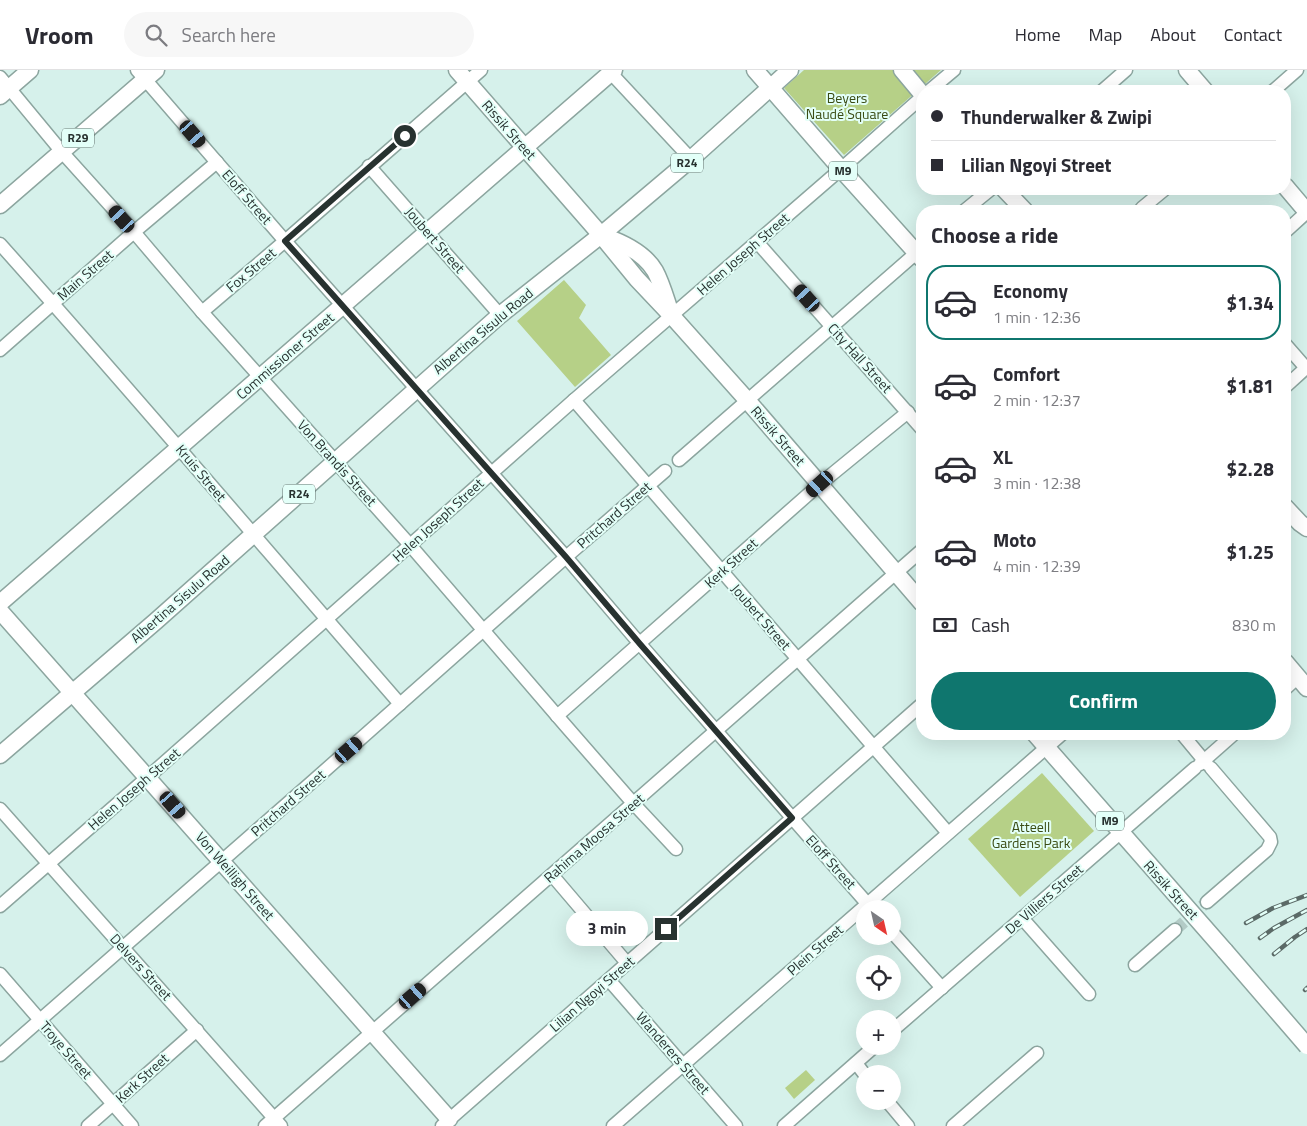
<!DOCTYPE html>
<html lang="en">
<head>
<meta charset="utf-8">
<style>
  :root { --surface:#fff; --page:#f7f7f7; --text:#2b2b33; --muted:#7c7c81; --line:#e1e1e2; --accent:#0f766e }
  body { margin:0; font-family:"Titillium Web",sans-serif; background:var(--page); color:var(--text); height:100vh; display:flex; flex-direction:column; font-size:19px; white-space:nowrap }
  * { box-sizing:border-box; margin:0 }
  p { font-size:16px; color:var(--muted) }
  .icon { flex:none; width:28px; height:28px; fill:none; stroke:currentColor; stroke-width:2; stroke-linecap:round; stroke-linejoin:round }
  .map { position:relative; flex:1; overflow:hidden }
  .sheet { position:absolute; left:916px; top:135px; width:375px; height:535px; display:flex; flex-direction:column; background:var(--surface); border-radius:20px; box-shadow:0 5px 20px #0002 }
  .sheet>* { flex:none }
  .hud { position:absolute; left:916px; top:15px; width:375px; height:110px; border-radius:20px; box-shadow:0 5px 20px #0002; display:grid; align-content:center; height:110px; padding:0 15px; background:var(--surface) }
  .needle { width:32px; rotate:146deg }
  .buttons { position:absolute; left:856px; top:830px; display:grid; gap:10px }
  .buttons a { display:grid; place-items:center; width:45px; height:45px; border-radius:50%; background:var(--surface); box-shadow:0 5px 20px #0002; font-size:25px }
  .end { position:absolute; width:22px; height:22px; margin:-11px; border:6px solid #283230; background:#fff; box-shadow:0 0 0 2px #fff }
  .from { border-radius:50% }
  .bubble { position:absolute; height:35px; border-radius:18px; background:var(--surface); box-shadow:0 5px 20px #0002; font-size:16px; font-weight:700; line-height:35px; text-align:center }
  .car { position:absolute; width:15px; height:30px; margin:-15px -8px; border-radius:6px; box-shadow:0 0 4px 1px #0007; background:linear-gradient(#222 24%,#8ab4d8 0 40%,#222 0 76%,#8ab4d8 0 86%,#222 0) }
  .hud b { display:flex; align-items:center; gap:18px; height:48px; font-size:19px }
  .hud b+b { border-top:1px solid var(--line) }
  .hud i { width:12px; height:12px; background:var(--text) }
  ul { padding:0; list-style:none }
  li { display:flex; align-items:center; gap:15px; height:75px; margin:0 10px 8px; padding:0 5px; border:2px solid transparent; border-radius:20px }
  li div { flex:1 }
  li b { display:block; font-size:19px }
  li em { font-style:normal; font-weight:700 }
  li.selected { border-color:var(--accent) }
  li>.icon { width:45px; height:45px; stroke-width:1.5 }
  h2 { padding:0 15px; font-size:22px; line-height:60px }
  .pay { display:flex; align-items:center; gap:12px; height:55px; padding:0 15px; font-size:19px }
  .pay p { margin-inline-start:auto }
  .action { display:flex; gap:10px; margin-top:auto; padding:10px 15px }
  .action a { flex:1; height:58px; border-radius:30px; background:var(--accent); color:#fff; font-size:20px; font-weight:700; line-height:58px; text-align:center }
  header { display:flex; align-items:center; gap:30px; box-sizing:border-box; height:70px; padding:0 25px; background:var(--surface); border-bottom:1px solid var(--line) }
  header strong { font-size:24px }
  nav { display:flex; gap:28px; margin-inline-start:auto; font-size:18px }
  .search { width:350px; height:45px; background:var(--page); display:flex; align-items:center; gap:12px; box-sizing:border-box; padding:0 18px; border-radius:28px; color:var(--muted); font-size:19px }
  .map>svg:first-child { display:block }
  .green { fill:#b6d087 }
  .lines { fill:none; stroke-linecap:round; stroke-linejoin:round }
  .minor-tunnel { stroke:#b3cbc6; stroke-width:12; stroke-dasharray:12 6; stroke-linecap:butt }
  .minor-casing { stroke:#8ca59f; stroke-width:15 }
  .major-casing { stroke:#8ca59f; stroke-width:19 }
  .minor { stroke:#fff; stroke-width:12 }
  .major { stroke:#fff; stroke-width:16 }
  .rail-casing { stroke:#5b6a67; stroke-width:4.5 }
  .rail { stroke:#e3fff8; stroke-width:2.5; stroke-dasharray:8; stroke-linecap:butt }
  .major-bridge-casing { stroke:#8ca59f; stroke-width:19; stroke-linecap:butt }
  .major-bridge { stroke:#fff; stroke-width:16 }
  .route { stroke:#283230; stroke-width:6 }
  .labels { text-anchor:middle; stroke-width:4; stroke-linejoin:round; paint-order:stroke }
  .shield { fill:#e3fff8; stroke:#60706c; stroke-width:1 }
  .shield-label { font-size:12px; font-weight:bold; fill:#283230 }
  .park-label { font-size:14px; fill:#3a4b13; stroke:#e3fff8 }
  .street-label { font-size:14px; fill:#283230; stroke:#e3fff8 }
</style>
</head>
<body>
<header>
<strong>Vroom</strong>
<div class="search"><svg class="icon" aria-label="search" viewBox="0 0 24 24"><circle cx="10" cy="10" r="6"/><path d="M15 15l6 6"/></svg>Search here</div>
<nav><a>Home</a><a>Map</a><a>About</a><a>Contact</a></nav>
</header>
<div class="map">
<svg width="1307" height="1056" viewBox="0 0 1307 1056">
  <rect width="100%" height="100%" fill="#d6f1eb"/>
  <!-- green -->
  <g class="green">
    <polygon points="804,0 941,0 844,85 784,18"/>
    <polygon points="564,210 586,235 579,248 611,285 575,317 517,251"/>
    <polygon points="1042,703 1094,761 1020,827 968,769"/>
    <polygon points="806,1000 815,1010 794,1029 785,1018"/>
  </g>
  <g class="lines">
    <!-- minor-tunnel -->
    <polyline class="minor-tunnel" points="1175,860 1207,832"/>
    <!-- minor casing -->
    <g class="minor-casing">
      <g id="minor">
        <polyline points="137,0 285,171 566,487 640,574 872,839"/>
        <polyline points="608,0 691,89"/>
        <polyline points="0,7 62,82 134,162 202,242 410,475 565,655 633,733 676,779"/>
        <polyline points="929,21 954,0"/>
        <polyline points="1102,21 1126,0"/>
        <polyline points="1273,21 1297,0"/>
        <polyline points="369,96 500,245"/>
        <polyline points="1142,138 1165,119"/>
        <polyline points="964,141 991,119"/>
        <polyline points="1285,162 1307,142"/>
        <polyline points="757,172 922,359"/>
        <path d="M 0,174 C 136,326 267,481 400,634"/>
        <polyline points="202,242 285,171 481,0"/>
        <polyline points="1285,274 1306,298"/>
        <polyline points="0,280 134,162 217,92"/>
        <polyline points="1285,317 1307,297"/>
        <polyline points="574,330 948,763"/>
        <polyline points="679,390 922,178"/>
        <polyline points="1285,619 1298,607"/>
        <polyline points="557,646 820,414 908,342"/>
        <polyline points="1182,664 1207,694"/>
        <polyline points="1200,694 1234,664"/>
        <polyline points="0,739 281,1056"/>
        <polyline points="552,805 627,893"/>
        <polyline points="1207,832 1267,780 1271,772 1270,767 1211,698"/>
        <polyline points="0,836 148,707 574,330 841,99 922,27"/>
        <polyline points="1022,848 1089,924"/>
        <polyline points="892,862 942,918"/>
        <polyline points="1135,895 1175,860"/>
        <polyline points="0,904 132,1056"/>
        <polyline points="609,910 736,1056"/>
        <polyline points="892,961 1195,698"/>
        <polyline points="0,985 304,719 566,487 665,401"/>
        <polyline points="856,993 865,1005"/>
        <polyline points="887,1031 908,1056"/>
        <polyline points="88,1056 197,960"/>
        <polyline points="265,1056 922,480"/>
        <polyline points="442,1056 922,634"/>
        <polyline points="613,1056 1062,664"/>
        <polyline points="784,1056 875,976"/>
        <polyline points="953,1056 1037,983"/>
      </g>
    </g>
    <!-- major casing -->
    <g class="major-casing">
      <g id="major">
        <polyline points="457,0 601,165 637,209 672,246 747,330 922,533"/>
        <polyline points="755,0 841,99 922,189"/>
        <polyline points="902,0 922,24"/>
        <polyline points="1187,0 1205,21"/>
        <polyline points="0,26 30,0"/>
        <polyline points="1285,116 1307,142"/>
        <polyline points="1004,119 1025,141"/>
        <polyline points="0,135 156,0"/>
        <path d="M 606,167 C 623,173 645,184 655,201 C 661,212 665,226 669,238"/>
        <polyline points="1285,437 1300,453 1307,458"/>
        <polyline points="0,533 614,0"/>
        <polyline points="0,541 449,1049"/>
        <polyline points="1285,592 1307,618"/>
        <polyline points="1035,664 1225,881"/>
        <polyline points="0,685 156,551 500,245 601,165 691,89 790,0"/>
      </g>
    </g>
    <!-- minor -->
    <use href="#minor" class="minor"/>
    <!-- major -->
    <use href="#major" class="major"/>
    <!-- rail casing -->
    <g class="rail-casing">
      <g id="rail">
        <polyline points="1246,853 1273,838 1307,825"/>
        <polyline points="1260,868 1274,858 1307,840"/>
        <polyline points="1274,884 1295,867 1307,859"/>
        <polyline points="1305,920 1307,918"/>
      </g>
    </g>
    <!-- rail -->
    <use href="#rail" class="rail"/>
    <!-- major-bridge casing -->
    <g class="major-bridge-casing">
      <polyline id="major-bridge" points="1225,881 1307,976"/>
    </g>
    <!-- major-bridge -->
    <use href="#major-bridge" class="major-bridge"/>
  </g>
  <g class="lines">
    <!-- route -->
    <polyline class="route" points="405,66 285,171 566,487 640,574 792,748 666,859"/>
  </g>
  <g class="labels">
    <!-- shield labels -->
    <g class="shield">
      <rect x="62" y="58.5" width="32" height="19" rx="4"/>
      <rect x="671" y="83.5" width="32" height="19" rx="4"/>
      <rect x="829" y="91.5" width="28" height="19" rx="4"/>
      <rect x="283" y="414.5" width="32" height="19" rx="4"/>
      <rect x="1096" y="741.5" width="28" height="19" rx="4"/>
    </g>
    <g class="shield-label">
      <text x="78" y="72">R29</text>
      <text x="687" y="97">R24</text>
      <text x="843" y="105">M9</text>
      <text x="299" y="428">R24</text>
      <text x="1110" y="755">M9</text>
    </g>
    <!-- park labels -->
    <g class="park-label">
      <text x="847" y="33">Beyers<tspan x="847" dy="16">Naudé Square</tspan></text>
      <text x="1031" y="762">Atteell<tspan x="1031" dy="16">Gardens Park</tspan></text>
    </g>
    <!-- street labels -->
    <g class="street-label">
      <text transform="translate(509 60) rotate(49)" y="5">Rissik Street</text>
      <text transform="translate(247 127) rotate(49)" y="5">Eloff Street</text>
      <text transform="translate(435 170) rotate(49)" y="5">Joubert Street</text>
      <text transform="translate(743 184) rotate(-41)" y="5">Helen Joseph Street</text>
      <text transform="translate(251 200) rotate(-40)" y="5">Fox Street</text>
      <text transform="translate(85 205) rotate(-41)" y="5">Main Street</text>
      <text transform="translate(483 261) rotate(-40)" y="5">Albertina Sisulu Road</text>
      <text transform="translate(285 286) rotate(-41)" y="5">Commissioner Street</text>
      <text transform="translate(860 288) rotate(48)" y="5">City Hall Street</text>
      <text transform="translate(778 366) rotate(49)" y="5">Rissik Street</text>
      <text transform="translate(337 393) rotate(48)" y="5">Von Brandis Street</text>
      <text transform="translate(201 403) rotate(50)" y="5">Kruis Street</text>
      <text transform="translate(614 445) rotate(-41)" y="5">Pritchard Street</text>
      <text transform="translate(438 450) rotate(-42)" y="5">Helen Joseph Street</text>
      <text transform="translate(731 493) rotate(-42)" y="5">Kerk Street</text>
      <text transform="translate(180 529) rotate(-41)" y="5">Albertina Sisulu Road</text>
      <text transform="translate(761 547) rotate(49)" y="5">Joubert Street</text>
      <text transform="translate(134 719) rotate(-41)" y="5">Helen Joseph Street</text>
      <text transform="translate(288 733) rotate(-41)" y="5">Pritchard Street</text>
      <text transform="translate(594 768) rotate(-41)" y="5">Rahima Moosa Street</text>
      <text transform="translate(831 792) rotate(48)" y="5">Eloff Street</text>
      <text transform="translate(235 806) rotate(49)" y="5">Von Weilligh Street</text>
      <text transform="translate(1171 820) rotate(48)" y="5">Rissik Street</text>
      <text transform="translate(1044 829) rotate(-41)" y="5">De Villiers Street</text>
      <text transform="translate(815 880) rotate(-41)" y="5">Plein Street</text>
      <text transform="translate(141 897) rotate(48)" y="5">Delvers Street</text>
      <text transform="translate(592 924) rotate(-41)" y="5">Lilian Ngoyi Street</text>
      <text transform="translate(66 980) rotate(49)" y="5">Troye Street</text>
      <text transform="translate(673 983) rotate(49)" y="5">Wanderers Street</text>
      <text transform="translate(142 1008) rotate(-42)" y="5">Kerk Street</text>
    </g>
  </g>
</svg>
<div class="buttons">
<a><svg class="needle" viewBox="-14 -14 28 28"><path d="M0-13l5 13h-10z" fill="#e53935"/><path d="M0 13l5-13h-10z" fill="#7c7c81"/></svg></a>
<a><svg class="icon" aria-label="locate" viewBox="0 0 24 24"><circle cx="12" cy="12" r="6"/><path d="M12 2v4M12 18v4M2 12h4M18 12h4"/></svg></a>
<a>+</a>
<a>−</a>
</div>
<i class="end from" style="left:405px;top:66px"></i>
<i class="end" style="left:666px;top:859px"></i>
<div class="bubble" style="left:566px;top:841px;width:82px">3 min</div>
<i class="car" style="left:193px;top:64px;rotate:139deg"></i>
<i class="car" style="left:122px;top:149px;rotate:318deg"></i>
<i class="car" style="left:807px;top:228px;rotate:318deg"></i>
<i class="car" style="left:820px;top:414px;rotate:228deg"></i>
<i class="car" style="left:349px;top:680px;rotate:49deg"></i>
<i class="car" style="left:173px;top:735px;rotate:139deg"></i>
<i class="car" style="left:413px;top:926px;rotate:49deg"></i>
<div class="hud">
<b><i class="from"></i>Thunderwalker &amp; Zwipi</b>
<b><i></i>Lilian Ngoyi Street</b>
</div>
<section class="sheet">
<h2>Choose a ride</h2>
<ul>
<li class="selected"><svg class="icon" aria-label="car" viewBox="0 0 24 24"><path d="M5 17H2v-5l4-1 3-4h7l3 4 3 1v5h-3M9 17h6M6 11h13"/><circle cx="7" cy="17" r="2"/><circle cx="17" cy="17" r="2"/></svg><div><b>Economy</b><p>1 min · 12:36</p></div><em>$1.34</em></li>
<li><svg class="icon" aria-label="car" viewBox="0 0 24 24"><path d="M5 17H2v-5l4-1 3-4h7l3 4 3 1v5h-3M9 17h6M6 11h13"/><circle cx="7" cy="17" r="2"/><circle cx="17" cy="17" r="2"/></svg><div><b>Comfort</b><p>2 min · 12:37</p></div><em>$1.81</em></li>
<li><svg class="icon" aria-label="car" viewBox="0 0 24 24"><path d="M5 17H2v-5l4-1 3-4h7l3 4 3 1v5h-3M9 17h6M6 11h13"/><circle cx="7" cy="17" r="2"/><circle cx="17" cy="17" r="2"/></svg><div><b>XL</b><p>3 min · 12:38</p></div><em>$2.28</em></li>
<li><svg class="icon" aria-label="car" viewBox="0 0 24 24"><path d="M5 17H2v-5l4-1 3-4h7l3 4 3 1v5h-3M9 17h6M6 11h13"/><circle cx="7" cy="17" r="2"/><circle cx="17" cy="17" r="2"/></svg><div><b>Moto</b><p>4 min · 12:39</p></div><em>$1.25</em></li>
</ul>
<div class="pay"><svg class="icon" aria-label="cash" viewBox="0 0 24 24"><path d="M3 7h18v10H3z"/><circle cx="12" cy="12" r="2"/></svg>Cash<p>830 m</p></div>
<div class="action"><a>Confirm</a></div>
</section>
</div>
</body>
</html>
